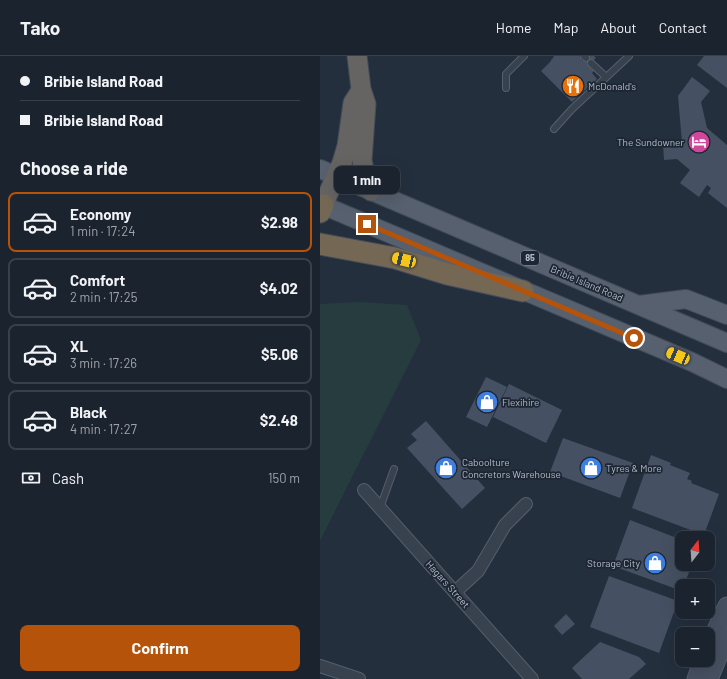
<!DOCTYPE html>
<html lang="en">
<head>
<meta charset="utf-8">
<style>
  :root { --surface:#1b232e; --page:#282f3a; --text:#f1f3f6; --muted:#a0a4aa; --line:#39404a; --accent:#b45309 }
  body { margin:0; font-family:Barlow,sans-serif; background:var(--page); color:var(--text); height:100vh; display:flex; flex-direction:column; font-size:15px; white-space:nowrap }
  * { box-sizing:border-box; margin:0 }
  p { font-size:13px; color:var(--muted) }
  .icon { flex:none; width:22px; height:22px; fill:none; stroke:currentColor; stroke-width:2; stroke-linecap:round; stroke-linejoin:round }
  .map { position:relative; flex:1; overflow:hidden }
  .drawer { display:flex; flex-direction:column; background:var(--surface); width:320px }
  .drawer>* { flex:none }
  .hud { display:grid; align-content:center; height:88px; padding:0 20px; background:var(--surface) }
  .needle { width:26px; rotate:17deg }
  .controls { position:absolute; left:355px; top:475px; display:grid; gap:8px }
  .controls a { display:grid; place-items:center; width:40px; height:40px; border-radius:8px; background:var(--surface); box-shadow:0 4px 16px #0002,0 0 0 1px var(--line); font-size:20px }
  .end { position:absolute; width:18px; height:18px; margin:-9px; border:5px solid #b45309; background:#fff; box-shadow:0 0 0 2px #fff }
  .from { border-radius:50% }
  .bubble { position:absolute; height:28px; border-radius:8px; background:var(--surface); box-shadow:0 4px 16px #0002,0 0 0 1px var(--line); font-size:13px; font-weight:700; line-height:28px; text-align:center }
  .car { position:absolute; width:12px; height:24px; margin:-12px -6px; border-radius:5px; box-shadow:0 0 3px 1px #0007; background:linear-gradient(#f5c518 24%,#345 0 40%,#f5c518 0 76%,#345 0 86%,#f5c518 0) }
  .hud b { display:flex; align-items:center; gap:14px; height:38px; font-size:15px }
  .hud b+b { border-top:1px solid var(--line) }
  .hud i { width:10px; height:10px; background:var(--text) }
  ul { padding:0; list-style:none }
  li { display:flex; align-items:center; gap:12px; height:60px; margin:0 8px 6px; padding:0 12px; border:2px solid var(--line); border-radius:8px }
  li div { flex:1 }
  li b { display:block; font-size:15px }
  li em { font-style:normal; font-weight:700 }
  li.active { border-color:var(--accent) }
  li>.icon { width:36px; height:36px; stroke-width:1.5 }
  h2 { padding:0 20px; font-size:18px; line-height:48px }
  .pay { display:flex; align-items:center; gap:10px; height:44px; padding:0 20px; font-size:15px }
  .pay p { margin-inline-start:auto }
  .primary-button { display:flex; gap:8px; margin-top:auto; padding:8px 20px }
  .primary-button a { flex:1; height:46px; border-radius:8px; background:var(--accent); color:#fff; font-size:16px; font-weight:700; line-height:46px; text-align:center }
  header { display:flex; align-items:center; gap:24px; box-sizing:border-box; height:56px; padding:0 20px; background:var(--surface); border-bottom:1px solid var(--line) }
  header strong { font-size:19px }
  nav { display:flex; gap:22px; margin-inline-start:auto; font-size:14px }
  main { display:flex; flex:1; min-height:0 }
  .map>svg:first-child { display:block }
  .green { fill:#263c3f }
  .building { fill:#455162 }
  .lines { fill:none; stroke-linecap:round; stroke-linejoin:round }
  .service-casing { stroke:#565f6c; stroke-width:8 }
  .minor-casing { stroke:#565f6c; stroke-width:14 }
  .secondary-casing { stroke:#565f6c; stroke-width:19 }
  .primary-casing { stroke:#414a57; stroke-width:20 }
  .trunk-casing { stroke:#434c59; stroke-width:21 }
  .motorway-casing { stroke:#434c59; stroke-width:23 }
  .service { stroke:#38414e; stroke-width:6 }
  .minor { stroke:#38414e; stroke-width:12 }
  .secondary { stroke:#465061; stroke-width:17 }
  .primary { stroke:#56606e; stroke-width:18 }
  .trunk { stroke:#656462; stroke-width:19 }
  .motorway { stroke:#746855; stroke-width:21 }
  .route { stroke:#b45309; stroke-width:5 }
  .labels { text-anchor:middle; stroke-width:3.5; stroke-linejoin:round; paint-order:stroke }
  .shield { fill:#1d2633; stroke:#878f9c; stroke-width:1 }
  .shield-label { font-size:9px; font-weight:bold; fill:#b4bcc9 }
  .poi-label { font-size:10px; fill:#b4bcc9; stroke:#1d2633; text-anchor:start }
  .street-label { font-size:10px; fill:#b4bcc9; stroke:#1d2633 }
</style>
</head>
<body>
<header>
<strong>Tako</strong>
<nav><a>Home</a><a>Map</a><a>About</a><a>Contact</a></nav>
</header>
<main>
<section class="drawer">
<div class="hud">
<b><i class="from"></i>Bribie Island Road</b>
<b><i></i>Bribie Island Road</b>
</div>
<h2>Choose a ride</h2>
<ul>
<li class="active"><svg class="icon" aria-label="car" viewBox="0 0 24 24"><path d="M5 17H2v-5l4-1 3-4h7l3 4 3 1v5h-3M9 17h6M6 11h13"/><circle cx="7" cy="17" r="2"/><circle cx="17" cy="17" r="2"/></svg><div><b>Economy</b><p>1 min · 17:24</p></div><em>$2.98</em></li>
<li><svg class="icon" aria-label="car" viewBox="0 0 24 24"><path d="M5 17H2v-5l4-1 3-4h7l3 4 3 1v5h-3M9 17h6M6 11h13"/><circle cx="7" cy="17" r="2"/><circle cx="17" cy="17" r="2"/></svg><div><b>Comfort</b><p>2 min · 17:25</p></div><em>$4.02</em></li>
<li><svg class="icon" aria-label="car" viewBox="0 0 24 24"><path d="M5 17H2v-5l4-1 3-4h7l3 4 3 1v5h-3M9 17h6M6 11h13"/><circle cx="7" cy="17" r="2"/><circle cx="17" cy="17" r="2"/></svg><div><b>XL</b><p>3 min · 17:26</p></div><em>$5.06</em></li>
<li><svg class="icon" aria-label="car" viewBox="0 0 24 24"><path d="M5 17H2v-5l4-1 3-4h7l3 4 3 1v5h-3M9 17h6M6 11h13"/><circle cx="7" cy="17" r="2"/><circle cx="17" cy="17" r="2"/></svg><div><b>Black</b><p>4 min · 17:27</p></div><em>$2.48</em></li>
</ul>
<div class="pay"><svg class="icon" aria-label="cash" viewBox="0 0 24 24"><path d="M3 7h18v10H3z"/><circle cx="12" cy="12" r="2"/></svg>Cash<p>150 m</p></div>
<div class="primary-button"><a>Confirm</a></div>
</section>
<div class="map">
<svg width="407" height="623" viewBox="0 0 407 623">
  <rect width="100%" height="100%" fill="#242f3e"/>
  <!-- green -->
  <polygon class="green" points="40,246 87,249 101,284 0,485 0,248"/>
  <!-- building -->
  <g class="building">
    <polygon points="233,0 259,0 263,5 268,0 274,0 276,2 268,9 274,15 272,17 277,23 252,46 221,15 231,5 231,4 234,1"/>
    <polygon points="384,0 407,0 407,32 377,9"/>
    <polygon points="372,21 390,35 381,46 387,72 407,89 407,152 388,137 391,132 387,129 379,141 360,127 370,114 357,103 344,104 343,87 362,86 358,40"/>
    <polygon points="166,321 187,331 167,371 146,361"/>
    <polygon points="189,328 242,354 226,387 173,361"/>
    <polygon points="106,365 165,432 142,453 87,392 97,384 91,378"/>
    <polygon points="243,382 313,407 300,442 230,416"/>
    <polygon points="331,399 351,407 350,409 370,417 367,423 372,425 371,427 399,438 384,479 312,452"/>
    <polygon points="310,464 362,484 362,508 372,508 364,530 362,530 362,535 293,510"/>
    <polygon points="289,520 358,545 339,597 270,571"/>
    <polygon points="246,558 255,568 242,579 234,570"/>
    <polygon points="280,586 319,601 326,608 309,623 262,623 252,612"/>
  </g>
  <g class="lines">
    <!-- service casing -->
    <g class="service-casing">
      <g id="service">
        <polyline points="264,0 266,2"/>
        <polyline points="271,7 286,21"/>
        <polyline points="186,32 186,18 204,0"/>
        <polyline points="234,73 252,53 309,0"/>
        <polyline points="60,452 74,413"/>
      </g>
    </g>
    <!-- minor casing -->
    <g class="minor-casing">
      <g id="minor">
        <polyline points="44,434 212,623"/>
        <polyline points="135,536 158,515 185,469 206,448"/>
        <polyline points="0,610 39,623"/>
      </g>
    </g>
    <!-- secondary casing -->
    <g class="secondary-casing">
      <g id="secondary">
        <polyline points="388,592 407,550"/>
        <polyline points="376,623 383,604"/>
        <polyline points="389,623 407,580"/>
      </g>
    </g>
    <!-- primary casing -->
    <g class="primary-casing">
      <g id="primary">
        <polyline points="0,113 407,287"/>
        <polyline points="0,148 372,306 407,323"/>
        <polyline points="319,249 366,243 407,259"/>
      </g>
    </g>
    <!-- trunk casing -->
    <g class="trunk-casing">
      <g id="trunk">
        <polyline points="37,0 41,33 46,48 42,104 45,120 51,135"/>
        <polyline points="3,149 22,107 27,90 33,47 40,36"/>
      </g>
    </g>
    <!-- motorway casing -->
    <g class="motorway-casing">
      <g id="motorway">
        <polyline points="0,156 3,149"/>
        <polyline points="0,188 75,202 127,218 203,235"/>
      </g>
    </g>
    <!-- service -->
    <use href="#service" class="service"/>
    <!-- minor -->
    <use href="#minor" class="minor"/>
    <!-- secondary -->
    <use href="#secondary" class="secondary"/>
    <!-- primary -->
    <use href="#primary" class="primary"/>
    <!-- trunk -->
    <use href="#trunk" class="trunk"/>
    <!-- motorway -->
    <use href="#motorway" class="motorway"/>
  </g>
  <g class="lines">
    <!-- route -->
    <polyline class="route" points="47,168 314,282"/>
  </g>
  <!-- icons -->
  <defs>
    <g id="restaurant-disc" transform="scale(1.15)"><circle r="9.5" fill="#e8710a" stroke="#1d2633"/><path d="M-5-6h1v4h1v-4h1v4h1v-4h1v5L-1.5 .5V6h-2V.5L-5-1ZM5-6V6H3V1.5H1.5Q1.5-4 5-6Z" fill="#fff"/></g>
    <g id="hotel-disc" transform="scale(1.15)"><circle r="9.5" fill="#d1479c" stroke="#1d2633"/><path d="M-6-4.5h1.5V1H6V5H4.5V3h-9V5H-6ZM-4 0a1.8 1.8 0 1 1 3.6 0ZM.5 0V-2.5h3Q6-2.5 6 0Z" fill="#fff"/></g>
    <g id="shop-disc" transform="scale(1.15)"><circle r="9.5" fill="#3f7fe0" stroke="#1d2633"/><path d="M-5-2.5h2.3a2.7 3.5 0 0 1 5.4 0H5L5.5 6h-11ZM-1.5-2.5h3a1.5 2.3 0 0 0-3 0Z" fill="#fff"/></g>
  </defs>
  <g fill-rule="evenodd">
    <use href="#restaurant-disc" x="253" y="30"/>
    <use href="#hotel-disc" x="379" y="86"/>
    <use href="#shop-disc" x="167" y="346"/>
    <use href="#shop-disc" x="126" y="412"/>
    <use href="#shop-disc" x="271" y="412"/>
    <use href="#shop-disc" x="335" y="507"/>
  </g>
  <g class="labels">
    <!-- shield labels -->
    <rect class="shield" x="201" y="195" width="18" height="14" rx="3"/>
    <g class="shield-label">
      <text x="210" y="205">85</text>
    </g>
    <!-- poi labels -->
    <g class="poi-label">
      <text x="268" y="34">McDonald's</text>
      <text x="364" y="90" text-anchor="end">The Sundowner</text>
      <text x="182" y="350">Flexihire</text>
      <text x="142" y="410">Caboolture<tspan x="142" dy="12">Concretors Warehouse</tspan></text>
      <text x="286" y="416">Tyres &amp; More</text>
      <text x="320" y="511" text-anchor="end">Storage City</text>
    </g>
    <!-- street labels -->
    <g class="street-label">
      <text transform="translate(267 227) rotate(23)" y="4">Bribie Island Road</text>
      <text transform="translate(128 528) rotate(48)" y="4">Hagars Street</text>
    </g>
  </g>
</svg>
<div class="controls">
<a><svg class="needle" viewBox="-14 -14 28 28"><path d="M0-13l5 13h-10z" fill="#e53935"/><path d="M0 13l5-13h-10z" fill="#a0a4aa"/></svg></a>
<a>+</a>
<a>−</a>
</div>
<i class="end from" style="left:314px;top:282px"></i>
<i class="end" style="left:47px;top:168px"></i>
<div class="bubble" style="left:14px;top:110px;width:66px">1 min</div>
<i class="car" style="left:84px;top:204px;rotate:284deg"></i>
<i class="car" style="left:358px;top:300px;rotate:293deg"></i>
</div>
</main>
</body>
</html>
